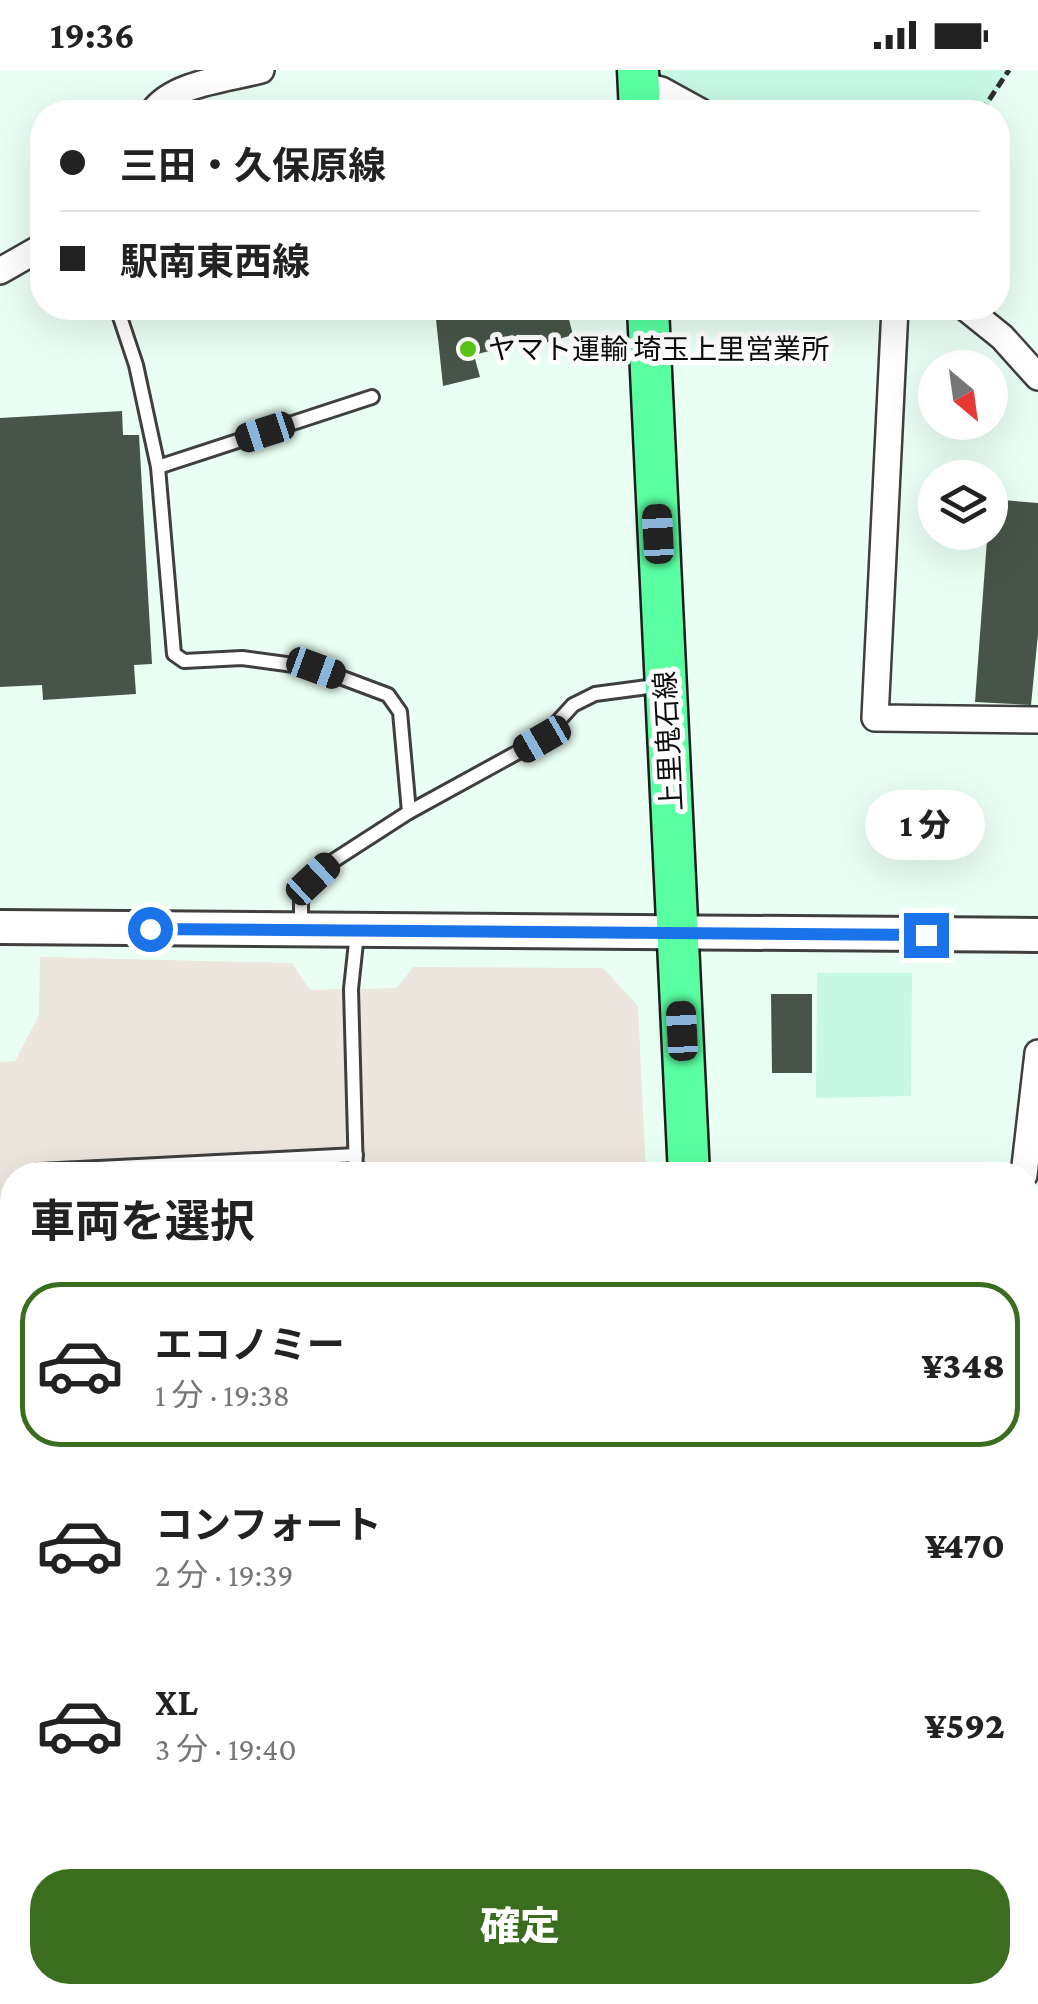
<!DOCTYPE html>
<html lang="ja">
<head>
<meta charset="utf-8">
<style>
  :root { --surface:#fff; --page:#f6f6f6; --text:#222; --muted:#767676; --line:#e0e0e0; --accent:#3a6d1d }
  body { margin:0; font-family:"Crimson Pro","Noto Sans JP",serif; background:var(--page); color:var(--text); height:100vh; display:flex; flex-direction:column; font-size:38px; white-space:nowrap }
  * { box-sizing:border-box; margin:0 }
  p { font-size:32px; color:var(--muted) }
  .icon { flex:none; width:55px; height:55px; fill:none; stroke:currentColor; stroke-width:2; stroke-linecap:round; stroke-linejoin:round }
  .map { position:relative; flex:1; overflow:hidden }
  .details { position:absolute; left:0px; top:1092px; width:1040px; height:842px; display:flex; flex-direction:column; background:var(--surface); border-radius:40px 40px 0 0; box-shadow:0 10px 40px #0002 }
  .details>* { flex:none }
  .hud { position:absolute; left:30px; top:30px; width:980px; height:220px; border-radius:40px; box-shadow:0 10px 40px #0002; display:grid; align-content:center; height:220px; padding:0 30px; background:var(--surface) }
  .needle { width:65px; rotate:151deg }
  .fabs { position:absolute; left:918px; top:280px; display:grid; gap:20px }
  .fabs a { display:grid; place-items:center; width:90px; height:90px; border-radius:50%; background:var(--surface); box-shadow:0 10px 40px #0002; font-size:50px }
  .end { position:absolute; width:45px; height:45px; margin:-22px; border:12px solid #1a73e8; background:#fff; box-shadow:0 0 0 5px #fff }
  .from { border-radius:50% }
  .bubble { position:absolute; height:70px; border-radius:35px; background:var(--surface); box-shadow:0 10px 40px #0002; font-size:32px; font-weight:800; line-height:70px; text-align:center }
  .car { position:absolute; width:30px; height:60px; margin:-30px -15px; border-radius:12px; box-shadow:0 0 8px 2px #0007; background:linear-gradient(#222 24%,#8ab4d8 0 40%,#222 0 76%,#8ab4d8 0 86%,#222 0) }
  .hud b { display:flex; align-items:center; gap:35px; height:95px; font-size:38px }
  .hud b+b { border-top:2px solid var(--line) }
  .hud i { width:25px; height:25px; background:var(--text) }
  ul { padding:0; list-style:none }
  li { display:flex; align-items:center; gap:30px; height:165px; margin:0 20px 15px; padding:0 10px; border:5px solid transparent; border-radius:40px }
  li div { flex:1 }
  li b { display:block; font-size:38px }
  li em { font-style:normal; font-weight:800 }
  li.active { border-color:var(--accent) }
  li>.icon { width:90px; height:90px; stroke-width:1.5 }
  h2 { padding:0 30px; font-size:45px; line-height:120px }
  .button { display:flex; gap:20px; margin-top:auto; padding:20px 30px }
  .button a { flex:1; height:115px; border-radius:40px; background:var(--accent); color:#fff; font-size:40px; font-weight:800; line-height:115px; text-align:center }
  .status { display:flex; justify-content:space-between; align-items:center; height:70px; padding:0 50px; background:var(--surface); direction:ltr }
  .status svg { height:28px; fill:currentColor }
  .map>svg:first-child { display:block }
  .industrial { fill:#ece6de }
  .farmland { fill:#c7f8e4 }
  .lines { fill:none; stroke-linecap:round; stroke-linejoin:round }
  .stream { stroke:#da29cc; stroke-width:9 }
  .building { fill:#475548 }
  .service-casing { stroke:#3f3f3f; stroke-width:18 }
  .minor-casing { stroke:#3f3f3f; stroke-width:30 }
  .tertiary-casing { stroke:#3f3f3f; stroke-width:38 }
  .primary-casing { stroke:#1d1d1d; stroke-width:45 }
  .path { stroke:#2e2e2e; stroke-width:5; stroke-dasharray:10 5; stroke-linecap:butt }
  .service { stroke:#fff; stroke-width:12 }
  .minor { stroke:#fff; stroke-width:25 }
  .tertiary { stroke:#fff; stroke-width:32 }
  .primary { stroke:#5affa2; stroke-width:40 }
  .route { stroke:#1a73e8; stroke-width:12 }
  .poi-dot { fill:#58c817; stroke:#fff; stroke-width:4 }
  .labels { text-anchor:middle; stroke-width:10; stroke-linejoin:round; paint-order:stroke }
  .poi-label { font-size:28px; fill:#0c0c0c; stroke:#fff; text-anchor:start }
  .street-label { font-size:28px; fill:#0c0c0c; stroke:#fff }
</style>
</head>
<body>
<div class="status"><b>19:36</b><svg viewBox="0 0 49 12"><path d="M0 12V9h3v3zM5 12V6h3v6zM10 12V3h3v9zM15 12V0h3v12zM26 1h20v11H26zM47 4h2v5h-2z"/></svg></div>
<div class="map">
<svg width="1038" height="1934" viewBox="0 0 1038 1934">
  <rect width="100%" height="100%" fill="#eafff4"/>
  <!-- industrial -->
  <polygon class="industrial" points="40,887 292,893 310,920 397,918 413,897 603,898 638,936 646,1105 12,1105 12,1922 666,1922 667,1934 0,1934 0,992 15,991 39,945"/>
  <!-- farmland -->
  <g class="farmland">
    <polygon points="662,0 1010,0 985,42 693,42 661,20"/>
    <polygon points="817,903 912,903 911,1026 816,1028"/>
  </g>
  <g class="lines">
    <!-- stream -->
    <g class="stream">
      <polyline points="1028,1251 1038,1157"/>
      <polyline points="1028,1915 1038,1929"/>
    </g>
  </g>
  <!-- building -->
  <g class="building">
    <polygon points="443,238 566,238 573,265 544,273 543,267 474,285 480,307 443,316 435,240"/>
    <polygon points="122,341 123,365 139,365 152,594 134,595 136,624 43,630 42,615 0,617 0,348"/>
    <polygon points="990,429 1038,433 1038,564 1031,635 975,632"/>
    <polygon points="771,924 812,924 812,1003 772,1003"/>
  </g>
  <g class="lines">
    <!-- service casing -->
    <g class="service-casing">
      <g id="service">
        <polyline points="117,238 136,295 158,397 174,584 184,591 242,588 316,598 388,625 400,642 409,742"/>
        <polyline points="158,397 372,327"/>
        <polyline points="301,858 301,831 313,809 333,791 409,742 542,669 573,635 595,624 663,615"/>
        <polyline points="39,1105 39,1101 356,1085"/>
        <polyline points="356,1105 351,919 357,863"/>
        <polyline points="0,1689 12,1689"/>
        <polyline points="86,1922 87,1934"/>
        <polyline points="355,1922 355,1934"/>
      </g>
    </g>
    <!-- minor casing -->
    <g class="minor-casing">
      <g id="minor">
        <polyline points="638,14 661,20 701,42"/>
        <path d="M 153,42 C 173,13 228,9 261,0"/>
        <polyline points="0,201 42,177"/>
        <polyline points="895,238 875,648 1038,650"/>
        <polyline points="966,238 1002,267 1038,307"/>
        <polyline points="1024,1105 1038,983"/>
        <polyline points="1028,1450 1038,1450"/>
        <polyline points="1028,1634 1038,1634"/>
        <polyline points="1028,1838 1038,1835"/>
        <polyline points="1028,1875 1038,1890"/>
        <polyline points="697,1922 698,1934"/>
        <polyline points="768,1922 769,1934"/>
      </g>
    </g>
    <!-- tertiary casing -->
    <g class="tertiary-casing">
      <polyline id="tertiary" points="0,857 1038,865"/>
    </g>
    <!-- primary casing -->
    <g class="primary-casing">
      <g id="primary">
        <polyline points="638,0 640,42"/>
        <polyline points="648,238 689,1105"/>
        <polyline points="725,1922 725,1934"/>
      </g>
    </g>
    <!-- path -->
    <polyline class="path" points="981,42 1009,0"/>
    <!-- service -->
    <use href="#service" class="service"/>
    <!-- minor -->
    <use href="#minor" class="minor"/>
    <!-- tertiary -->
    <use href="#tertiary" class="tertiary"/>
    <!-- primary -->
    <use href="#primary" class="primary"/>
  </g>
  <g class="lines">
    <!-- route -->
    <polyline class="route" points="150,859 926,865"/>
  </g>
  <!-- markers -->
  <circle class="poi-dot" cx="468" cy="279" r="10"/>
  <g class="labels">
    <!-- poi labels -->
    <g class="poi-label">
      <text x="488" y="289">ヤマト運輸 埼玉上里営業所</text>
    </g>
    <!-- street labels -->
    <g class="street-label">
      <text transform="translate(668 671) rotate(-93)" y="10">上里鬼石線</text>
    </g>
  </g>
</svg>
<div class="fabs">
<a><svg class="needle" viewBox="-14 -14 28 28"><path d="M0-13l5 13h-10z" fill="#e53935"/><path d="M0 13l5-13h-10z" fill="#767676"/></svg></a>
<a><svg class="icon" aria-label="layers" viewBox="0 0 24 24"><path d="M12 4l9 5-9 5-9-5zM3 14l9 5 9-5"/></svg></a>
</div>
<i class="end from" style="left:150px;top:859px"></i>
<i class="end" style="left:926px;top:865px"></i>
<div class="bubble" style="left:865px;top:720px;width:120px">1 分</div>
<i class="car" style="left:265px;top:362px;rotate:252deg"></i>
<i class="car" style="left:658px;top:464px;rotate:357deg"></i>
<i class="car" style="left:316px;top:598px;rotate:110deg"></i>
<i class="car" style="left:542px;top:669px;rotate:240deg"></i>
<i class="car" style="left:313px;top:809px;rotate:47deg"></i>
<i class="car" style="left:682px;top:961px;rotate:357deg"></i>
<div class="hud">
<b><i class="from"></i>三田・久保原線</b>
<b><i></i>駅南東西線</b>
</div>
<section class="details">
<h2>車両を選択</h2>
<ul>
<li class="active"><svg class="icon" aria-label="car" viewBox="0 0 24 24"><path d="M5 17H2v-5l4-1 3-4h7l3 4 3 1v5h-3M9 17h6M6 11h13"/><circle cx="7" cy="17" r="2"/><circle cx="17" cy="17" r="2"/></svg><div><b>エコノミー</b><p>1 分 · 19:38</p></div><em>¥348</em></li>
<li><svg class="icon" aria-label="car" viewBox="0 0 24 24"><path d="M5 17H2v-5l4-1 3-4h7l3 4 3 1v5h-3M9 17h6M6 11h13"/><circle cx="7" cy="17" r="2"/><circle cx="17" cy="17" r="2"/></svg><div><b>コンフォート</b><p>2 分 · 19:39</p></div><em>¥470</em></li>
<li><svg class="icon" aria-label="car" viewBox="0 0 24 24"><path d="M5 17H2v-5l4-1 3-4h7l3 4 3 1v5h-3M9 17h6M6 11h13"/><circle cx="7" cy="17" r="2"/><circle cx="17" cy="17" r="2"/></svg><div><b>XL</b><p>3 分 · 19:40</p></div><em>¥592</em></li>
</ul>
<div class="button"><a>確定</a></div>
</section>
</div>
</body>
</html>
